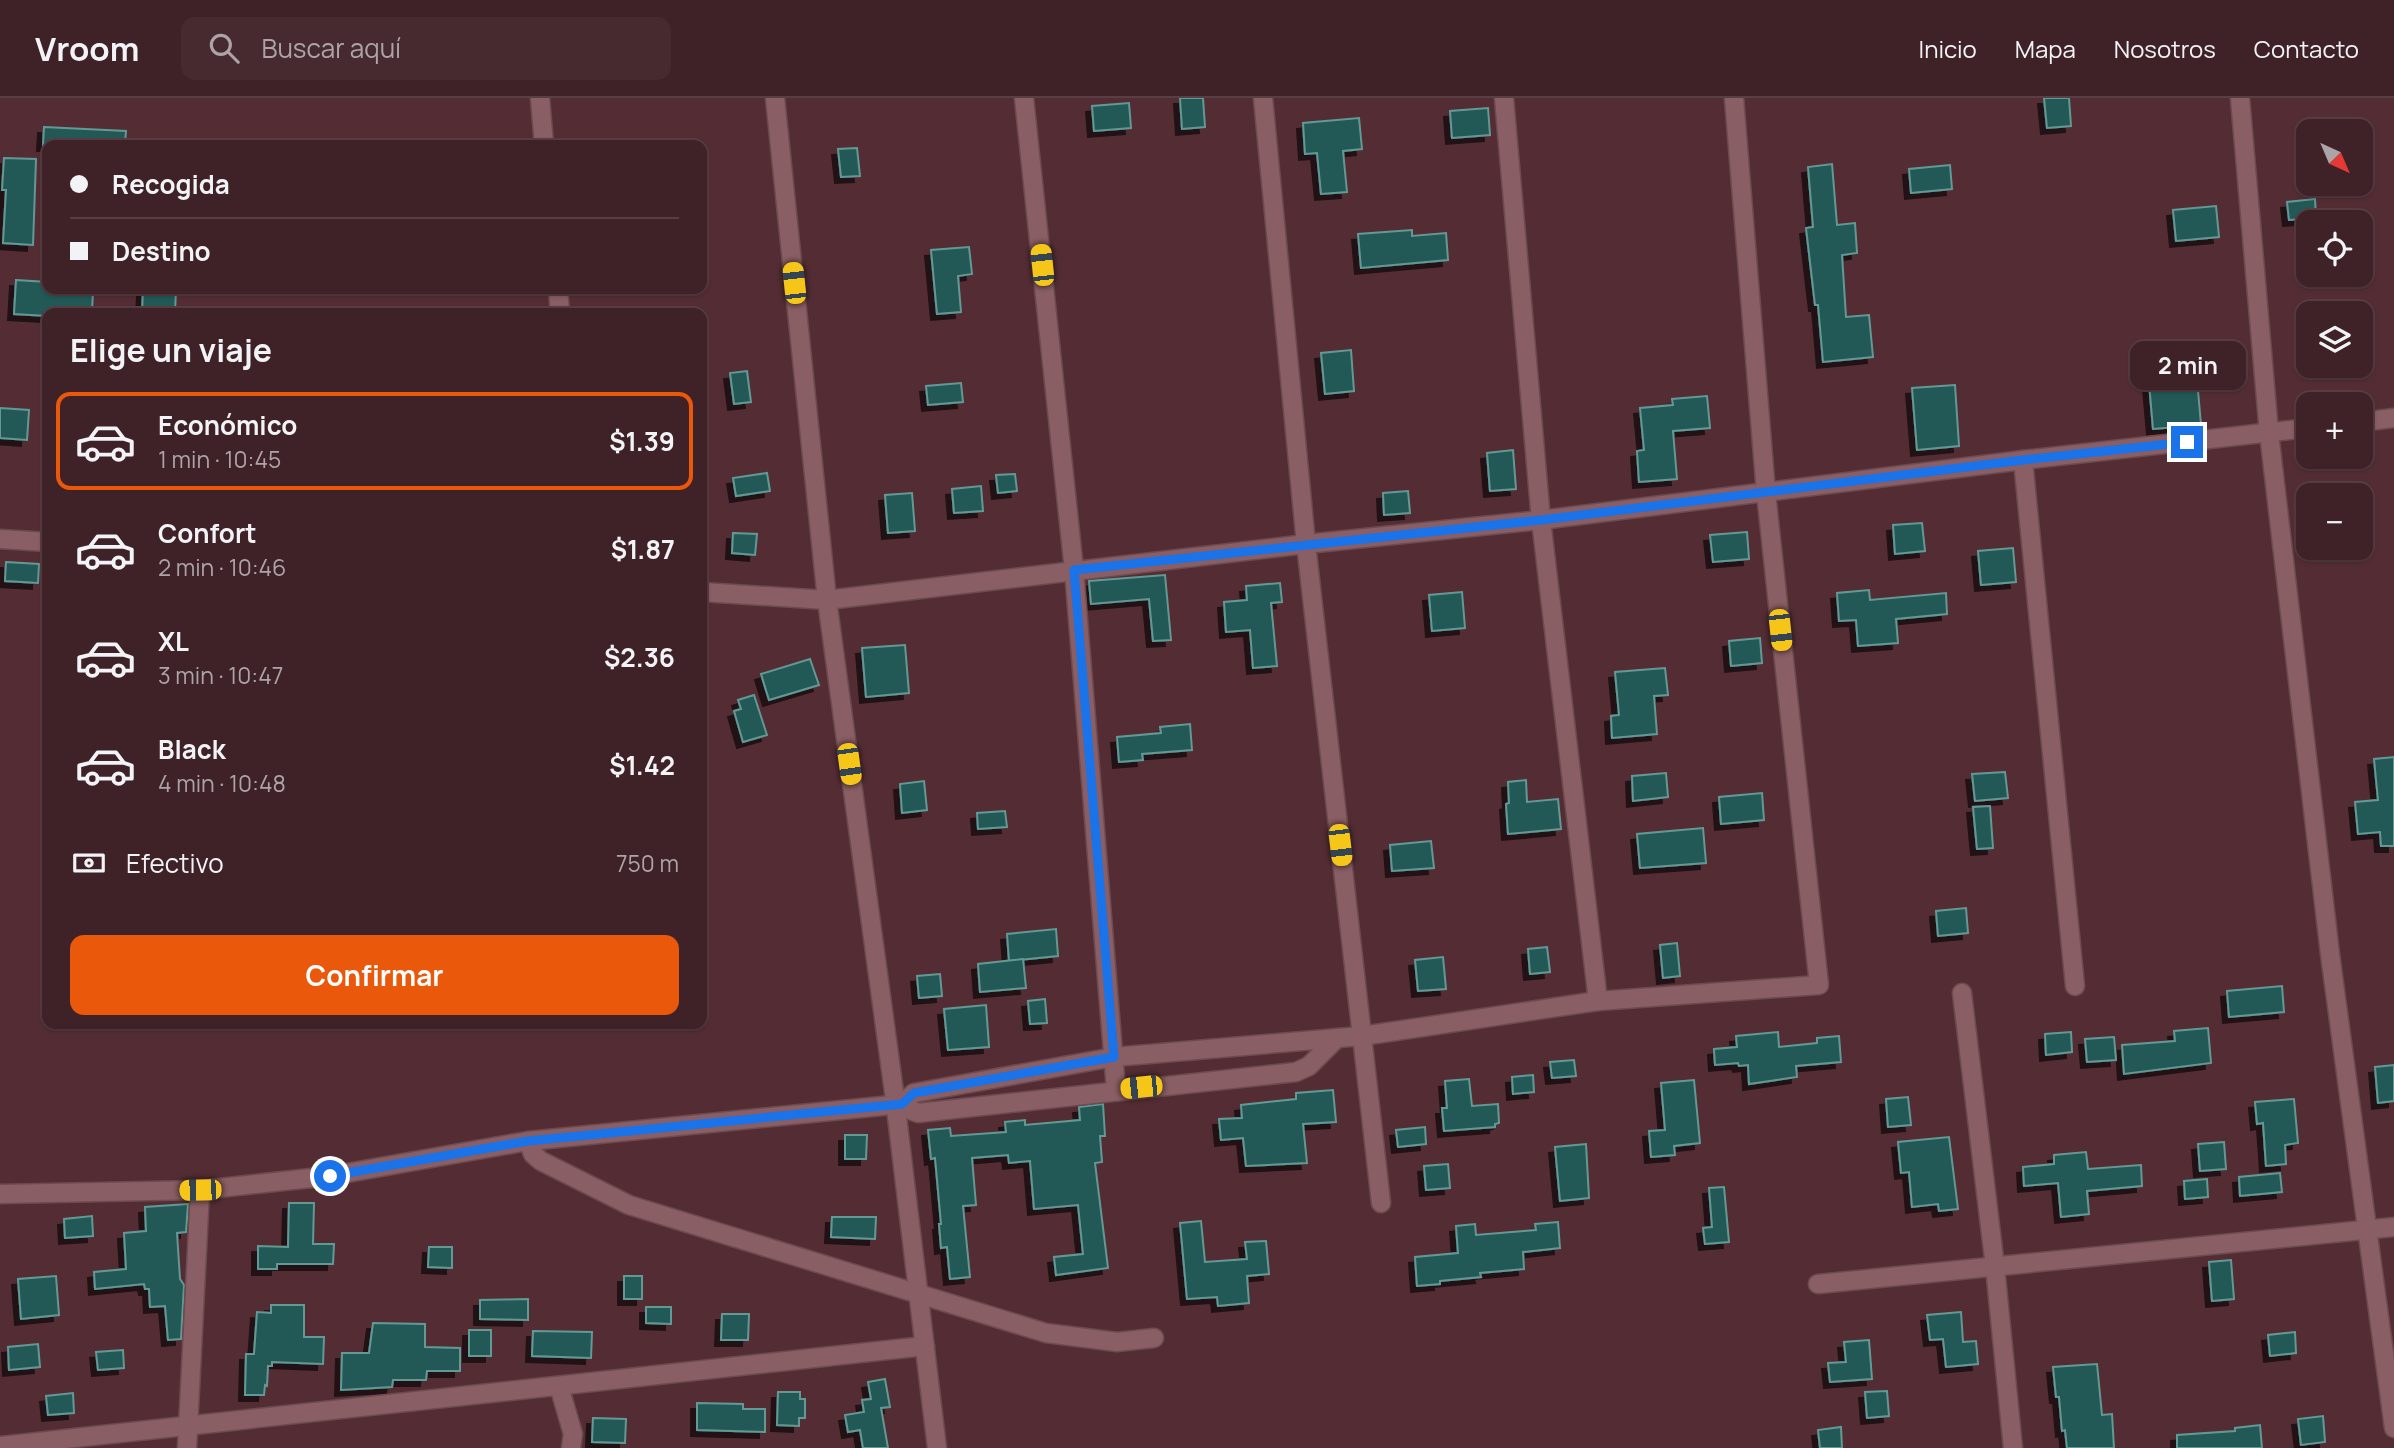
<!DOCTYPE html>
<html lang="es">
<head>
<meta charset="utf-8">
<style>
  :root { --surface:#3f2227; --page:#462a2f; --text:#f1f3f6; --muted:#ada4a7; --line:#583f44; --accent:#ea580c }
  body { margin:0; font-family:Manrope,sans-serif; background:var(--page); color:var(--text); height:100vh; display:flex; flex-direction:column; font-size:26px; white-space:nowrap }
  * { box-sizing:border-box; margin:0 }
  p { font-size:23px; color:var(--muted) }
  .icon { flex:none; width:38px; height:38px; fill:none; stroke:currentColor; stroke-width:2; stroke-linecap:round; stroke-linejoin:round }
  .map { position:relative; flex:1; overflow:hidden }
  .sheet { position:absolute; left:42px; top:210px; width:665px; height:721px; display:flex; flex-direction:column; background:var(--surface); border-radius:14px; box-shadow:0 2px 5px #0004,0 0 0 2px var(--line) }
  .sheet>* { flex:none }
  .banner { position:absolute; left:42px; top:42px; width:665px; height:154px; border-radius:14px; box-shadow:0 2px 5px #0004,0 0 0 2px var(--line); display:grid; align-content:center; height:154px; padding:0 28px; background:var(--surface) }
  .needle { width:46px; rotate:136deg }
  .buttons { position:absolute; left:2296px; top:21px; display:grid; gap:14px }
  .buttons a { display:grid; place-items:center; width:77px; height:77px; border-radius:14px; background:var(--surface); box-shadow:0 2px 5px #0004,0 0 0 2px var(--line); font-size:35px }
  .end { position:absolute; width:32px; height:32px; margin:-16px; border:9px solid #1a73e8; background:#fff; box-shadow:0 0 0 4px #fff }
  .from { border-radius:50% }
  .bubble { position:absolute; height:49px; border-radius:14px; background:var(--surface); box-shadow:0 2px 5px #0004,0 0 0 2px var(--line); font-size:23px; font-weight:700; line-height:49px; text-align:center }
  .car { position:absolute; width:21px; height:42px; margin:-21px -10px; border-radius:9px; box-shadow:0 0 5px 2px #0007; background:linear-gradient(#f5c518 24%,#345 0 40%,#f5c518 0 76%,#345 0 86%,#f5c518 0) }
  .banner b { display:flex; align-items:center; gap:24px; height:66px; font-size:26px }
  .banner b+b { border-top:2px solid var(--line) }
  .banner i { width:18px; height:18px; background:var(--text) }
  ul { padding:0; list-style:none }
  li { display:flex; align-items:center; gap:21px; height:98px; margin:0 14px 10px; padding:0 14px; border:4px solid transparent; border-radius:14px }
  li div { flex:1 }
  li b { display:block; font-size:26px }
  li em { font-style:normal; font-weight:700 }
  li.on { border-color:var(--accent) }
  li>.icon { width:63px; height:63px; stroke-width:1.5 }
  h2 { padding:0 28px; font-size:32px; line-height:84px }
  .pay { display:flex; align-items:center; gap:18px; height:77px; padding:0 28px; font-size:26px }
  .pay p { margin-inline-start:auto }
  .cta { display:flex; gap:14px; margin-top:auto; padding:14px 28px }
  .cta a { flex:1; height:80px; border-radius:14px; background:var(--accent); color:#fff; font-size:28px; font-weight:700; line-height:80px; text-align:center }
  header { display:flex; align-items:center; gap:42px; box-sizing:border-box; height:98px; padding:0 35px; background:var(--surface); border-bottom:2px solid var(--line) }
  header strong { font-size:33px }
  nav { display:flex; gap:38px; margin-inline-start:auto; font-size:24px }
  .search { width:490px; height:63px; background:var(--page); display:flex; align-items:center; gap:18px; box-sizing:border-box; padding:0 24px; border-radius:14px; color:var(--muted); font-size:26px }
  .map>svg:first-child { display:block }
  .building { fill:#215855; stroke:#629995; stroke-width:2; filter:url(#shadow) }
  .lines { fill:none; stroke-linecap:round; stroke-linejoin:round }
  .minor-casing { stroke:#6c4b50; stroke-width:21 }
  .minor { stroke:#895e64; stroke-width:18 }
  .route { stroke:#1a73e8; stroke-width:9 }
</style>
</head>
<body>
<header>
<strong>Vroom</strong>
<div class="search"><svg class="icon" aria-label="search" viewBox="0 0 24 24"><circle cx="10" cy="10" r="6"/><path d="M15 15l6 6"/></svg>Buscar aquí</div>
<nav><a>Inicio</a><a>Mapa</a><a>Nosotros</a><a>Contacto</a></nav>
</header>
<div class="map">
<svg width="2394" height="1350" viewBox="0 0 2394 1350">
  <defs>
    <filter id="shadow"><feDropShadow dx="-6" dy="6" stdDeviation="0" flood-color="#0009"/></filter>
  </defs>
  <rect width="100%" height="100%" fill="#542d34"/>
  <!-- building -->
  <g class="building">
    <polygon points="1180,0 1203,0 1205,29 1182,31"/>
    <polygon points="2044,0 2069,0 2071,28 2047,30"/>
    <polygon points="1129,5 1131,30 1094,33 1092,8"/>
    <polygon points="1488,10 1490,37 1452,40 1450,13"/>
    <polygon points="1359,20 1362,51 1343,53 1347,94 1321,96 1317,55 1305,56 1303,25"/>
    <polygon points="44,29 126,33 125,47 43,47"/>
    <polygon points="857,50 860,78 841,79 838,51"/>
    <polygon points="4,60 36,61 33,147 3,145 6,92 2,92"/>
    <polygon points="1832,66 1837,127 1855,125 1857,155 1842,157 1846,219 1869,217 1873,259 1823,264 1818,207 1815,207 1806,130 1813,129 1808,69"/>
    <polygon points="1950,67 1952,91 1911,95 1909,71"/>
    <polygon points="2315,101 2316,120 2289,122 2287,104"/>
    <polygon points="2216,108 2219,139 2176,143 2173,112"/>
    <polygon points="1412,132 1412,138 1446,135 1448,162 1361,170 1358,136"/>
    <polygon points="969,149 972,176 958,178 961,214 937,216 931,152"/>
    <polygon points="16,182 47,184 47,191 93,191 92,215 47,215 47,218 14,216"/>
    <polygon points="143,191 176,191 175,215 142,215"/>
    <polygon points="1351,252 1354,293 1325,296 1321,255"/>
    <polygon points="2195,258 2201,327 2153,331 2147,262"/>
    <polygon points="747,273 751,304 734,306 730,275"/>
    <polygon points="961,285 963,304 928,307 926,288"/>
    <polygon points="1955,287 1959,348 1917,352 1912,290"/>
    <polygon points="1707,298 1710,330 1673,333 1677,381 1639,384 1637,353 1644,352 1640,310 1673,307 1672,301"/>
    <polygon points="0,310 29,312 27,342 0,340"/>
    <polygon points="1513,352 1516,391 1490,393 1487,355"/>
    <polygon points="767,375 770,393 736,398 733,380"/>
    <polygon points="1015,376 1017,393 998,395 996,377"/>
    <polygon points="981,388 983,413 954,415 952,391"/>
    <polygon points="1408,393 1410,415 1384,417 1383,395"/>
    <polygon points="912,395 915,433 888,435 885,397"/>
    <polygon points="1922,425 1925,453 1895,456 1893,427"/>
    <polygon points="1747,434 1749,461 1713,464 1710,437"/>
    <polygon points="733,435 757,436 755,457 732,455"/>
    <polygon points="2013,450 2016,484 1981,487 1978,453"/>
    <polygon points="6,464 39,466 38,485 5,483"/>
    <polygon points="1165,477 1171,542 1153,543 1149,501 1091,506 1089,483"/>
    <polygon points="1280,485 1282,504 1271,505 1277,568 1253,570 1250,532 1226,534 1224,504 1247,502 1246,488"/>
    <polygon points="1869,492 1870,502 1946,495 1947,516 1896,521 1898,545 1858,548 1856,522 1839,523 1837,495"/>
    <polygon points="1462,494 1465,530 1432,533 1429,497"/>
    <polygon points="1760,540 1762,565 1731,568 1729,543"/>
    <polygon points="905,547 909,595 866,599 862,550"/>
    <polygon points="810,561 819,587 769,602 761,576"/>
    <polygon points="1665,570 1668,597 1654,598 1657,636 1612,640 1611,618 1619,617 1615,574"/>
    <polygon points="754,597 767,637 743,644 734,613 741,611 738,602"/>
    <polygon points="1190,626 1192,652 1142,656 1143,662 1119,664 1117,639 1161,635 1160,629"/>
    <polygon points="2394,659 2394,748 2381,748 2380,734 2358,736 2355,704 2378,702 2374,661"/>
    <polygon points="2005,674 2008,700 1975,703 1972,676"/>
    <polygon points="1666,675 1668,699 1633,703 1632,678"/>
    <polygon points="1526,682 1527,704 1558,701 1561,731 1508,736 1506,706 1509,705 1508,684"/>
    <polygon points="924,683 927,712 902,715 900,686"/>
    <polygon points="1762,695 1764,722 1721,726 1719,699"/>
    <polygon points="1990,708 1993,750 1977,751 1973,709"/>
    <polygon points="1005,713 1007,729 978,731 977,715"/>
    <polygon points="1703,730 1706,765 1640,770 1637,736"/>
    <polygon points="1431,743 1434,770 1392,773 1390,747"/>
    <polygon points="1966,810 1968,835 1938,838 1936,813"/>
    <polygon points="1056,831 1058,858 1009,863 1007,836"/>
    <polygon points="1677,845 1680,878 1663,880 1660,847"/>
    <polygon points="1547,849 1550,874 1530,876 1528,851"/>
    <polygon points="1443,859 1446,891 1418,893 1415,862"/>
    <polygon points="1023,861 1026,890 980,894 978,866"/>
    <polygon points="940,876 942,898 919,900 917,878"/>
    <polygon points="2282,888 2284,914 2229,919 2227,893"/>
    <polygon points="1045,901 1047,925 1030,926 1028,903"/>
    <polygon points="986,907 989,949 948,952 944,911"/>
    <polygon points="2208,930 2211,965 2124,976 2122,947 2175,943 2174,933"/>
    <polygon points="1778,934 1779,949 1817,945 1817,940 1839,938 1841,964 1796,968 1797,979 1749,986 1748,967 1739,968 1738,965 1715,967 1714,951 1737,949 1736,938"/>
    <polygon points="2071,934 2072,954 2046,957 2045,936"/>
    <polygon points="2114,939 2116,962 2087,964 2085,941"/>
    <polygon points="1574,962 1576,978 1552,980 1550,964"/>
    <polygon points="2394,967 2394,1003 2378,1005 2375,969"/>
    <polygon points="1533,977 1534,994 1513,996 1512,979"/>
    <polygon points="1469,981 1472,1008 1498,1006 1499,1025 1495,1026 1495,1029 1444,1033 1442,1010 1447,1010 1445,983"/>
    <polygon points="1694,982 1700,1045 1674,1048 1675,1057 1651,1059 1649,1033 1665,1032 1661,985"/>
    <polygon points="1333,992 1336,1024 1303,1026 1307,1065 1246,1068 1243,1040 1221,1042 1219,1021 1242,1020 1241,1007 1296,1001 1296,995"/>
    <polygon points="1908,999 1911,1027 1888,1029 1886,1001"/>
    <polygon points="2294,1001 2298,1045 2285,1047 2286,1066 2266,1068 2263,1025 2257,1026 2255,1004"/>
    <polygon points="1103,1006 1105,1038 1100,1038 1102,1064 1095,1065 1108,1170 1056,1177 1054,1159 1083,1156 1078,1107 1034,1111 1030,1063 1009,1065 1008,1057 972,1060 976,1107 963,1108 970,1179 950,1181 947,1149 941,1150 939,1126 941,1126 935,1060 931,1061 928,1032 950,1030 951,1038 1006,1034 1005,1024 1025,1022 1025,1027 1080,1022 1079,1009"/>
    <polygon points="1425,1029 1426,1046 1398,1049 1396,1032"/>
    <polygon points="845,1037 867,1037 866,1061 845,1061"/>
    <polygon points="1949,1039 1958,1111 1939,1113 1938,1106 1912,1109 1909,1074 1901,1075 1898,1044"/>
    <polygon points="2224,1044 2226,1071 2200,1073 2198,1046"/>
    <polygon points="1586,1046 1589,1100 1560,1103 1555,1049"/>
    <polygon points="2086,1054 2088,1071 2141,1067 2142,1088 2087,1093 2089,1116 2061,1119 2058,1085 2024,1088 2023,1069 2054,1066 2054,1057"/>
    <polygon points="1448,1066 1450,1090 1426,1092 1424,1068"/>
    <polygon points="2280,1075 2282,1094 2240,1098 2239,1079"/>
    <polygon points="2207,1081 2208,1099 2185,1101 2184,1083"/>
    <polygon points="1724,1089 1729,1144 1705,1146 1703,1130 1712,1129 1709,1090"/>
    <polygon points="289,1105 314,1105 313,1146 334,1146 333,1166 277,1166 277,1171 258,1171 258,1148 288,1149"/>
    <polygon points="188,1106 186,1134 177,1135 180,1181 184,1187 181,1241 168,1242 165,1208 150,1209 149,1191 145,1191 144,1186 95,1191 94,1174 126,1171 124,1135 146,1133 145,1109"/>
    <polygon points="92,1118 93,1138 65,1140 64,1121"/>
    <polygon points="832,1119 876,1119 875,1141 831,1139"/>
    <polygon points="1201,1123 1205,1164 1247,1161 1245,1144 1266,1143 1269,1176 1247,1178 1249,1205 1218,1208 1217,1199 1187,1201 1180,1125"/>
    <polygon points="1558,1124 1560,1150 1523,1154 1524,1171 1480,1175 1481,1179 1440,1183 1440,1186 1417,1188 1415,1159 1458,1155 1456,1128 1475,1126 1476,1137 1536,1132 1535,1126"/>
    <polygon points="429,1149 452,1149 452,1170 428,1169"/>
    <polygon points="2231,1162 2234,1201 2212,1203 2209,1164"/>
    <polygon points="56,1178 59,1217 21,1221 18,1181"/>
    <rect x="624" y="1178" width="18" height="23"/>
    <polygon points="528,1201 528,1222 480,1221 480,1202"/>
    <polygon points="271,1207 304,1207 304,1239 324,1239 323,1266 272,1264 272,1268 268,1268 267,1288 265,1287 264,1297 245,1297 246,1256 254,1256 257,1214 271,1215"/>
    <polygon points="646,1209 671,1209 671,1226 646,1225"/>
    <polygon points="1961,1214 1963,1244 1976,1243 1978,1266 1946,1269 1943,1241 1930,1242 1927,1217"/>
    <polygon points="722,1216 749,1216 748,1242 721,1242"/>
    <polygon points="373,1225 425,1226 425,1249 460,1250 460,1273 427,1273 426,1282 393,1282 392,1289 341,1292 342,1255 369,1255"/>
    <rect x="469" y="1232" width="22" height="26"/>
    <polygon points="533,1233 592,1234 591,1260 532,1258"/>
    <polygon points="2295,1234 2296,1255 2270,1258 2268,1237"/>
    <polygon points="1869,1242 1872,1281 1830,1284 1828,1265 1846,1264 1844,1244"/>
    <polygon points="38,1246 40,1269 9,1272 8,1249"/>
    <polygon points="123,1252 124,1270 98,1272 96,1254"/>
    <polygon points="2097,1266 2102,1317 2112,1316 2114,1350 2067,1350 2065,1332 2062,1333 2059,1299 2056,1299 2053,1269"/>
    <polygon points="885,1281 890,1309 881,1310 888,1350 863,1350 860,1332 848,1334 845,1317 864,1314 862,1302 871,1301 868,1284"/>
    <polygon points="1887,1293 1889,1318 1867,1320 1865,1294"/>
    <polygon points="778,1294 800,1294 800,1301 805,1301 805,1320 799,1320 799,1328 777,1327"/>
    <polygon points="73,1295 74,1315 48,1317 46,1298"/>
    <polygon points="697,1305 743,1306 743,1311 765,1311 765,1334 697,1332"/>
    <polygon points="2323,1318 2325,1344 2301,1347 2298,1321"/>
    <polygon points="593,1320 626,1321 625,1345 592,1344"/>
    <polygon points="2260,1327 2262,1350 2177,1350 2177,1337 2235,1333 2235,1330"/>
    <polygon points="1841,1329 1842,1350 1820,1350 1818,1332"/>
  </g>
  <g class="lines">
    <!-- minor casing -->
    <g class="minor-casing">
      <g id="minor">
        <polyline points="540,0 544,47"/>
        <polyline points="775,0 827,502 894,994 937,1350"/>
        <polyline points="1024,0 1074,472 1116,992"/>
        <polyline points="1263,0 1306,446 1381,1105"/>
        <polyline points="1504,0 1541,422 1598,903"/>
        <polyline points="2240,0 2269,335 2330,856 2394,1330"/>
        <polyline points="558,191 560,215"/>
        <polyline points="2361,324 2394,320"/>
        <polyline points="2023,362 2075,888"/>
        <polyline points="0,441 47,444"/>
        <polyline points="702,494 827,502 1306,446 1541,422 2023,362 2308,330"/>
        <polyline points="1962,895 1995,1169 2013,1350"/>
        <polyline points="902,1006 914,995 1114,959 1362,938 1598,903 1819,887 1766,395 1734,0"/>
        <polyline points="528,1043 533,1056 541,1063 629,1107 1046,1235 1117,1244 1154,1240"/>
        <polyline points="0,1096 200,1092 330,1078 528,1043 902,1006 905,1010 918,1015 1296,974 1309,968 1337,940"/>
        <polyline points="1818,1186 2394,1129"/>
        <polyline points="559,1288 573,1336 571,1350"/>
        <polyline points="0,1348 925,1248"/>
        <polyline points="187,1350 200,1092"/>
      </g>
    </g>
    <!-- minor -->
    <use href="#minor" class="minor"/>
  </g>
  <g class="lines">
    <!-- route -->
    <polyline class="route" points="330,1078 528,1043 902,1006 914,995 1114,959 1074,472 1541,422 2023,362 2187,344"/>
  </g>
</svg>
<div class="buttons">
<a><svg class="needle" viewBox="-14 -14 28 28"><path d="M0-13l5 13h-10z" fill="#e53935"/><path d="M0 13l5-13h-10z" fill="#ada4a7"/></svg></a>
<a><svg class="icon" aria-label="locate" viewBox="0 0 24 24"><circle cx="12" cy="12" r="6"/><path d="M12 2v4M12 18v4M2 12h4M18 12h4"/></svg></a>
<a><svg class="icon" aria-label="layers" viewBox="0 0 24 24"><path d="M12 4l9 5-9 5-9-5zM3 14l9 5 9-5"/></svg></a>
<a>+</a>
<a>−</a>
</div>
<i class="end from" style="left:330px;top:1078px"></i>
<i class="end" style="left:2187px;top:344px"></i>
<div class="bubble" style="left:2130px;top:243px;width:116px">2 min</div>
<i class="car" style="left:1042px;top:167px;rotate:354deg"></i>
<i class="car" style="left:794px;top:185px;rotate:354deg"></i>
<i class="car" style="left:1780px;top:532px;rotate:174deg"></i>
<i class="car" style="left:849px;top:666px;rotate:172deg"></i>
<i class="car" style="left:1340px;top:747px;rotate:173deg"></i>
<i class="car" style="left:1141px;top:989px;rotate:264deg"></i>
<i class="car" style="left:200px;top:1092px;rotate:269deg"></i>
<div class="banner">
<b><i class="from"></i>Recogida</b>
<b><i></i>Destino</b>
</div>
<section class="sheet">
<h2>Elige un viaje</h2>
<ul>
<li class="on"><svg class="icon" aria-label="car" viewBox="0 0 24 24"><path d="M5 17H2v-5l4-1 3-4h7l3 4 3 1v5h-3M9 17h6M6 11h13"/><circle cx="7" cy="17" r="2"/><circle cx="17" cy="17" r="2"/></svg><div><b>Económico</b><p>1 min · 10:45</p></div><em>$1.39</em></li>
<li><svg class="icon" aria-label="car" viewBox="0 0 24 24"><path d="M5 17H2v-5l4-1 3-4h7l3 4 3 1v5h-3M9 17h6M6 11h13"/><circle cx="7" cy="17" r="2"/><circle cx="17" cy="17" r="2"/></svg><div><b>Confort</b><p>2 min · 10:46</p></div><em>$1.87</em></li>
<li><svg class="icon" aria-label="car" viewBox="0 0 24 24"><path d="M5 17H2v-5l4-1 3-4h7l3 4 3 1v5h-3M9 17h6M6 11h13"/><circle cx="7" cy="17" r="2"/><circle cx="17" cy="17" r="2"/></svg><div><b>XL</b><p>3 min · 10:47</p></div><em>$2.36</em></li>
<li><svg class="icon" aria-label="car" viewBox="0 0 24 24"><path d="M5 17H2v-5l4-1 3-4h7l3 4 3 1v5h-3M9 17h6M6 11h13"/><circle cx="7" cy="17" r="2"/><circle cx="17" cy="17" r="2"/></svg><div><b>Black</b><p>4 min · 10:48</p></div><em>$1.42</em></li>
</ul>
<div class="pay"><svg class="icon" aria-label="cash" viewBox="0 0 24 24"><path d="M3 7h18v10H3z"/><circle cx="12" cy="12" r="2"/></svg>Efectivo<p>750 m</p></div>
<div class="cta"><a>Confirmar</a></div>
</section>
</div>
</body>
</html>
